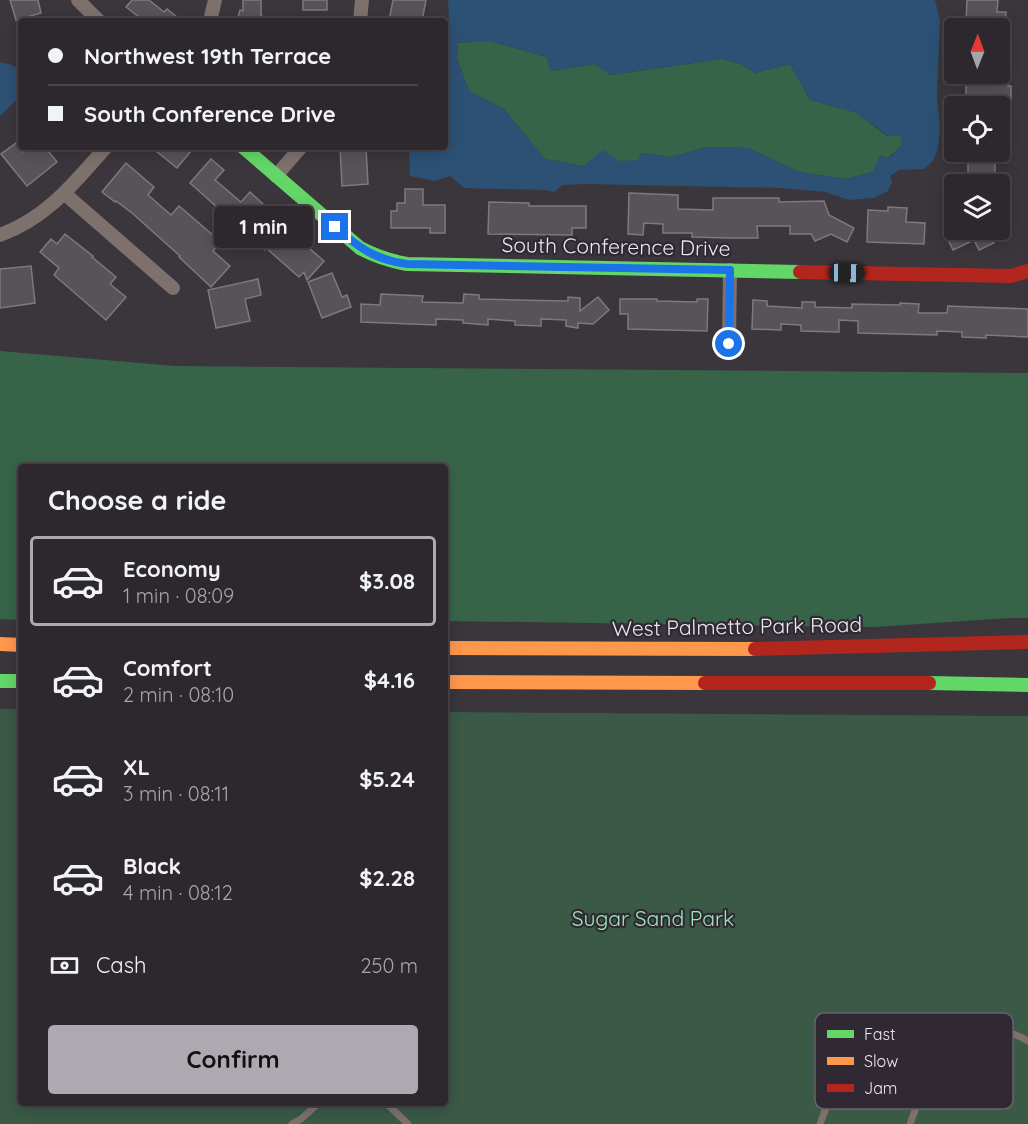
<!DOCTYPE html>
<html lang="en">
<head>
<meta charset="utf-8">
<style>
  :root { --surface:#2c282d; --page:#343035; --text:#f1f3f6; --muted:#a6a6aa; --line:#484449; --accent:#aea9b0 }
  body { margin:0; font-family:Quicksand,sans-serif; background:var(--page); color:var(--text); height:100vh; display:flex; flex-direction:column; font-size:22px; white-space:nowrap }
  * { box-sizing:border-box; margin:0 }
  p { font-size:20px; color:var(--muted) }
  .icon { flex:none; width:33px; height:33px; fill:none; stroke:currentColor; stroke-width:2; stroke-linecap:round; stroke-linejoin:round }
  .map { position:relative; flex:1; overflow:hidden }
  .drawer { position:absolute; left:18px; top:464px; width:430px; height:642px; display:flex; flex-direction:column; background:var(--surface); border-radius:6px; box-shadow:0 3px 15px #0003,0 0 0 2px var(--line) }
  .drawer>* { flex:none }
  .guide { position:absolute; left:18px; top:18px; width:430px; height:132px; border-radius:6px; box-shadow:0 3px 15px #0003,0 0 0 2px var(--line); display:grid; align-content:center; height:132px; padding:0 30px; background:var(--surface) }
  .needle { width:39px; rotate:1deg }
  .fabs { position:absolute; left:944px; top:18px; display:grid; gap:12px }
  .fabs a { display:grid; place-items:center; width:66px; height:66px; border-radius:6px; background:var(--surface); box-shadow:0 3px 15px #0003,0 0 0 2px var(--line); font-size:30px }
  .end { position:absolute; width:27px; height:27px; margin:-14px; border:8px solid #1a73e8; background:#fff; box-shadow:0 0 0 3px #fff }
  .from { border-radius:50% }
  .bubble { position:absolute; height:42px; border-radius:6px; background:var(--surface); box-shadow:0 3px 15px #0003,0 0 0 2px var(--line); font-size:20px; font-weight:700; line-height:42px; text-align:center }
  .car { position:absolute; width:18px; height:36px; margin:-18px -9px; border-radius:8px; box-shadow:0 0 4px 2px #0007; background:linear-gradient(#222 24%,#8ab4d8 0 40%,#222 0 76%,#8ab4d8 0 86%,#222 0) }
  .guide b { display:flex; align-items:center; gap:21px; height:57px; font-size:22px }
  .guide b+b { border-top:2px solid var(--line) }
  .guide i { width:15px; height:15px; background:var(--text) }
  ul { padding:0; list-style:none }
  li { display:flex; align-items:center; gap:18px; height:90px; margin:0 12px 9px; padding:0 18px; border:3px solid transparent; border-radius:6px }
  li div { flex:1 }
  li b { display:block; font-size:22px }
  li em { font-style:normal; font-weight:700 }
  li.selected { border-color:var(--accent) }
  li>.icon { width:54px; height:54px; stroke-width:1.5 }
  h2 { padding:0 30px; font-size:27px; line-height:72px }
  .pay { display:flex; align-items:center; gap:15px; height:66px; padding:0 30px; font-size:22px }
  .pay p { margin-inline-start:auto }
  .primary-button { display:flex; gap:12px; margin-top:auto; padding:12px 30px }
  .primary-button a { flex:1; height:69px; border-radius:6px; background:var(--accent); color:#111; font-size:24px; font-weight:700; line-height:69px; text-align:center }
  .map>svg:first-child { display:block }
  .green { fill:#3a5946 }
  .forest { fill:#376449 }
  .water { fill:#2c5174; fill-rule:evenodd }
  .building { fill:#575358; stroke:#7d797f; stroke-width:1.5 }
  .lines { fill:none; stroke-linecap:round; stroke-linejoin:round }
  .lane { stroke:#7e716d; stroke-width:7 }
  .street { stroke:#7e716d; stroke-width:14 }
  .fast { stroke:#63d668; stroke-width:14 }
  .slow { stroke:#ff974d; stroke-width:14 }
  .jam { stroke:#b3261e; stroke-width:14 }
  .route { stroke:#1a73e8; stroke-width:8 }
  .labels { text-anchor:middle; stroke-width:4.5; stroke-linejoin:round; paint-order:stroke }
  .street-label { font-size:21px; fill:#ede7ef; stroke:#302934 }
  .park-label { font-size:21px; fill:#9aeab7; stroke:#302934 }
  .key { fill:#302934; stroke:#69626c; stroke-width:1.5 }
  .key-label { font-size:16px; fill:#ede7ef }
</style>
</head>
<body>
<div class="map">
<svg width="1028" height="1124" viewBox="0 0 1028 1124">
  <rect width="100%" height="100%" fill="#3a363c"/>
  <!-- green -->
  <polygon class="green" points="0,709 21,709 21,1102 446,1102 446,712 1028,716 1028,1124 0,1124"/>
  <!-- forest -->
  <g class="forest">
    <polygon points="489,41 547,57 551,71 595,64 611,75 722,59 741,64 755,73 790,64 810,100 855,112 887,136 901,135 901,146 888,158 880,156 873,172 845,179 799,172 748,148 708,147 671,157 641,153 639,160 583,166 545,159 504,109 469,91 457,59 458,43"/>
    <polygon points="0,351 175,366 1028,373 1028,618 1009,618 875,627 446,621 446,466 21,466 21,620 0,619"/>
  </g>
  <!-- water -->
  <g class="water">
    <path d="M 448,0 L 935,0 L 940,20 L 937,96 L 940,130 L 937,152 L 933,161 L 924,169 L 899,170 L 890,176 L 892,182 L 888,191 L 873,198 L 849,200 L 825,192 L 782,188 L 586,184 L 563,185 L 554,192 L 545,190 L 464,188 L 450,176 L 435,181 L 410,176 L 409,152 L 410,147 L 446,147 L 446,77 L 450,63 L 446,51 L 446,28 L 449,19 ZM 489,41 L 547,57 L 550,71 L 595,64 L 610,75 L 722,59 L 741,64 L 755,73 L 790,64 L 810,100 L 855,112 L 888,136 L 901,135 L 901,146 L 889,158 L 880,156 L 873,172 L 845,179 L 799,172 L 748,148 L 708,147 L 671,157 L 640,153 L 639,160 L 620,161 L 603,150 L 583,166 L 545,159 L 504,109 L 469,91 L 457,59 L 458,43 Z"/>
    <polygon points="0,62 12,65 21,70 21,96 0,116"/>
  </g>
  <!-- building -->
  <g class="building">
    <polygon points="10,0 38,0 41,13 16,20"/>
    <polygon points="132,0 149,0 164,12 167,9 182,21 144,21 126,7"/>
    <polygon points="243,0 261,0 261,16 268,18 268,21 237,21 240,10 243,11"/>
    <rect x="303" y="0" width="24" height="10"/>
    <polygon points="393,0 426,0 422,21 389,21"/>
    <polygon points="967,0 998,0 997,12 1006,12 1005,24 966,22"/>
    <polygon points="999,58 1009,58 1008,86 1011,86 1011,105 1003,105 1003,106 973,106 973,100 966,100 966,84 999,85"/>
    <polygon points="16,143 23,152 29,147 45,147 57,162 27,186 1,154"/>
    <polygon points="151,147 186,147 191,151 177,168"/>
    <polygon points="348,147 366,147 368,184 342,186 340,148"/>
    <polygon points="968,158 995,159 995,184 968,184"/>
    <polygon points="211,159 224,170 215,180 241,202 250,192 287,226 285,227 324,261 307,280 304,272 299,277 266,248 265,250 190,183"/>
    <polygon points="126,163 154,187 148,195 171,215 179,206 221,242 213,251 230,266 211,287 179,257 180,256 132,213 116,201 115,202 102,192"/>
    <polygon points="405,189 423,189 423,205 445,205 445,233 430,233 430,228 391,228 391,211 397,211 397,203 405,203"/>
    <polygon points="629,193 678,195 678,209 713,210 713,198 779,198 779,202 824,201 829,215 854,228 847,242 831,234 815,241 811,234 790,234 790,226 757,226 758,238 728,238 692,237 692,233 663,233 663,224 644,223 643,235 628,234"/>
    <polygon points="489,202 529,203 529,206 586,206 586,228 572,228 572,235 488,234"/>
    <polygon points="888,207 907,208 906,222 925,223 924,244 867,242 868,210 888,211"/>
    <polygon points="951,230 994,230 988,232 994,243 979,250 974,240 953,250 945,233"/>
    <polygon points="65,234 93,256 92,257 116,277 110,284 126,297 106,320 54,275 59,268 40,252 51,239 57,244"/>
    <polygon points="31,266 35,303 0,308 0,269"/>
    <polygon points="332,273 342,297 347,295 351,307 322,318 308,282"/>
    <polygon points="258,279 261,295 245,299 250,321 216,328 208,290"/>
    <polygon points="381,294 423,296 422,302 463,303 464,294 479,295 479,299 516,300 568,301 568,297 580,298 580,311 598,297 609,310 593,324 578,323 578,328 566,326 566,320 541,319 541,326 515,325 515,321 488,319 488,325 463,323 463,320 436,319 436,325 361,322 361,304 380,305"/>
    <polygon points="620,299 657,299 657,301 697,302 697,299 708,299 707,331 628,329 628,314 620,314"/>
    <polygon points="753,300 767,301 767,306 802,308 802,302 815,302 815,307 852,308 852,304 900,305 900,303 919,304 918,313 947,313 948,306 1028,309 1028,337 986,335 986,338 962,337 962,332 937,331 937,335 858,333 858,321 839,320 839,332 801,331 801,325 781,324 781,330 752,329"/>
  </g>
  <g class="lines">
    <!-- lane -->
    <g class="lane">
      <path d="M 922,1090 L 945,1092 C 950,1087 954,1082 957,1077 C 976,1044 983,1015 1028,1041"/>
      <polyline points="385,1102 408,1124"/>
      <polyline points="292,1124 301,1119 320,1102"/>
      <path d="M 820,1124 C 827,1106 839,1070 850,1057 C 868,1036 904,1038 917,1063 C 919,1067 922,1071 922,1075 C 924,1092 915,1109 910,1124"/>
    </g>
    <!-- street -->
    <g class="street">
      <polyline points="78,0 99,21"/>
      <polyline points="210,21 215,0"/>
      <polyline points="360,21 362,0"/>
      <polyline points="276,176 301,147"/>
      <polyline points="65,194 173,288"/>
      <path d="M 0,235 C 47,218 74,183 106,147"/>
      <polyline points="729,344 730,270"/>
    </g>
    <!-- fast -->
    <g class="fast">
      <path d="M 243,147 L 360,248 C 375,256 390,261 407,264 L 800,272"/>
      <polyline points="0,681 21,681"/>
      <polyline points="929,683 1028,685"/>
    </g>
    <!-- slow -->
    <g class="slow">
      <polyline points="0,644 21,645"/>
      <polyline points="446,648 755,649"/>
      <polyline points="446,682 705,683"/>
    </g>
    <!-- jam -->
    <g class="jam">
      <polyline points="800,272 1011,276 1028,271"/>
      <polyline points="755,649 1028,642"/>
      <polyline points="705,683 929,683"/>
    </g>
  </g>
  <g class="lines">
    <!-- route -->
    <path class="route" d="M 335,227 C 359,248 376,260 407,264 L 730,270 L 729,344"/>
  </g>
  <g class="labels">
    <!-- street labels -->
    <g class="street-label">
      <text transform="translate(616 247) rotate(1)" y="7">South Conference Drive</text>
      <text transform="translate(737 627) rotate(-1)" y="7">West Palmetto Park Road</text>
    </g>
    <!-- park labels -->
    <g class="park-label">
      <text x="653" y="926">Sugar Sand Park</text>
    </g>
  </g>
  <!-- legend -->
  <rect x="815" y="1013" width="198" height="96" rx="9" class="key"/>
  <rect x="827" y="1030" width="27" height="8" fill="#63d668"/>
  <rect x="827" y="1057" width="27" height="8" fill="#ff974d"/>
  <rect x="827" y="1084" width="27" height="8" fill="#b3261e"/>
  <g class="key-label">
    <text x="864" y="1040">Fast</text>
    <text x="864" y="1067">Slow</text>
    <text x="864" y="1094">Jam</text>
  </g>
</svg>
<div class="fabs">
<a><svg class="needle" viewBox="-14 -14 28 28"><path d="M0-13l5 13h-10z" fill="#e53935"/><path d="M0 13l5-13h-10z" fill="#a6a6aa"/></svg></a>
<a><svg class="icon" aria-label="locate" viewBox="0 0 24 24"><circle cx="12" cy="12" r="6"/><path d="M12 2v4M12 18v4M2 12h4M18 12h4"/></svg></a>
<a><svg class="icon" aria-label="layers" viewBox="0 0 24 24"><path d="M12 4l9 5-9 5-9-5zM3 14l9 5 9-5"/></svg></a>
</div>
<i class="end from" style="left:729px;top:344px"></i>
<i class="end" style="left:335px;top:227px"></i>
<div class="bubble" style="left:214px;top:206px;width:99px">1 min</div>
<i class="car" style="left:847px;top:273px;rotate:91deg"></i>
<div class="guide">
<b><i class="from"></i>Northwest 19th Terrace</b>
<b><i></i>South Conference Drive</b>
</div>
<section class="drawer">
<h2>Choose a ride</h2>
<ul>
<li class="selected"><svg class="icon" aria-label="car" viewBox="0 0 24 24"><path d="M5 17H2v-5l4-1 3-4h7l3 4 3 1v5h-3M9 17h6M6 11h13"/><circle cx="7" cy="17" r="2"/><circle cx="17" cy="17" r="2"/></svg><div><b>Economy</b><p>1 min · 08:09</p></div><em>$3.08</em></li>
<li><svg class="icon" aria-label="car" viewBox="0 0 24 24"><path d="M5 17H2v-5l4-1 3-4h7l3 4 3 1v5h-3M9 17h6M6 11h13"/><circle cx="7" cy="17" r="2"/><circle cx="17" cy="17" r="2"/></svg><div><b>Comfort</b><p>2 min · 08:10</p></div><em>$4.16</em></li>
<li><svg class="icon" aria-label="car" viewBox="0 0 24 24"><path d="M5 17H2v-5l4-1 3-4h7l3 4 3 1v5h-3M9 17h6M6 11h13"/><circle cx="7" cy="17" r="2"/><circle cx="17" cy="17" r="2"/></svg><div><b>XL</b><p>3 min · 08:11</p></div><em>$5.24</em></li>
<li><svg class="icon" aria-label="car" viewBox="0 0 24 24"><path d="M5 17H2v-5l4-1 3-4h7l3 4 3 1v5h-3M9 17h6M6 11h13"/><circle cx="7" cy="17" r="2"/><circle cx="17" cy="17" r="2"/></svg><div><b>Black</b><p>4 min · 08:12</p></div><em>$2.28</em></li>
</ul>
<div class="pay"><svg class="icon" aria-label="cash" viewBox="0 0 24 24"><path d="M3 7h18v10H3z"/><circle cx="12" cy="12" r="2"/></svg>Cash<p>250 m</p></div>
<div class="primary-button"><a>Confirm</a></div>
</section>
</div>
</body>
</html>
